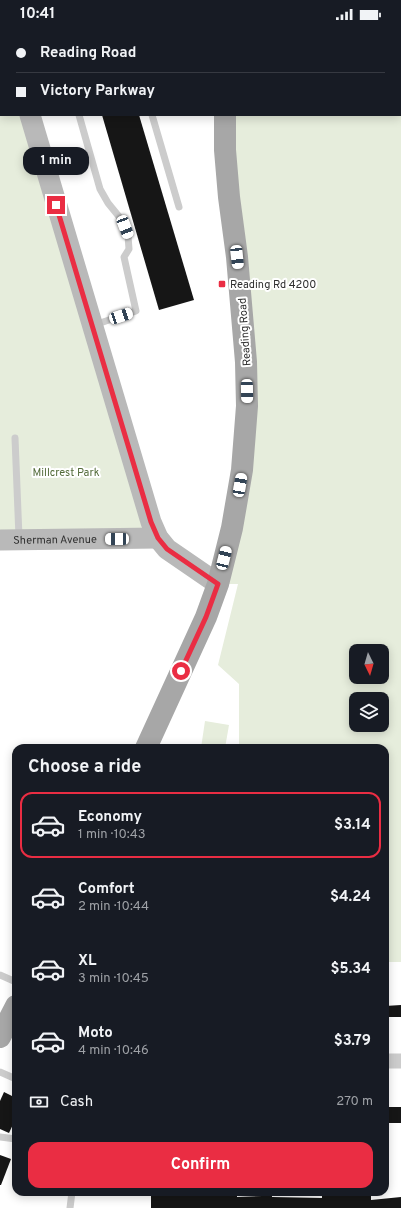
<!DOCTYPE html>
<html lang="en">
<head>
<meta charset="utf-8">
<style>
  :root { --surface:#171b24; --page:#242831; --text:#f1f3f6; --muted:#9ea1a6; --line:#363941; --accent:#ea2d43 }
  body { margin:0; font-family:Overpass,sans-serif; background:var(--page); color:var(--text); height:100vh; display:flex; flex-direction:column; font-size:15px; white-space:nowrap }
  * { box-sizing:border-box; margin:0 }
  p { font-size:13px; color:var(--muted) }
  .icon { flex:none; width:22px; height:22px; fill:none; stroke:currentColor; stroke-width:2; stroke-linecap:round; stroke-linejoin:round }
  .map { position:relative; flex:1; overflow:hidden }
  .drawer { position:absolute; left:12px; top:716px; width:377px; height:452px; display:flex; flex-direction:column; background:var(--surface); border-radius:12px; box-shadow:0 2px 10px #0003 }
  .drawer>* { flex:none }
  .top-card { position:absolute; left:0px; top:0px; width:401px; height:88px; box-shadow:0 2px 10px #0003; display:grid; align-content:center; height:88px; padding:0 16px; background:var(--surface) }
  .needle { width:26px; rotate:175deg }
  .controls { position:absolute; left:349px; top:616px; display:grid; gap:8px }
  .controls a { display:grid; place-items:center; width:40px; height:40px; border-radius:8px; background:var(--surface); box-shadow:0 2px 10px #0003; font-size:20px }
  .end { position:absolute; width:18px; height:18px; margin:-9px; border:5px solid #ea2d43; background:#fff; box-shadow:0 0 0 2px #fff }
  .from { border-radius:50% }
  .bubble { position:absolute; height:28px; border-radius:12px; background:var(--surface); box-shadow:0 2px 10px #0003; font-size:13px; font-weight:700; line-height:28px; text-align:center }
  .car { position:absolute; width:12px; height:24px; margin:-12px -6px; border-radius:5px; box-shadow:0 0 3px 1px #0007; background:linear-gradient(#fff 24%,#345 0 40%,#fff 0 76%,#345 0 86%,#fff 0) }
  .top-card b { display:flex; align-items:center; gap:14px; height:38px; font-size:15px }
  .top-card b+b { border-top:1px solid var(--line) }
  .top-card i { width:10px; height:10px; background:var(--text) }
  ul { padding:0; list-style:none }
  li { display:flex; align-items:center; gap:12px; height:66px; margin:0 8px 6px; padding:0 8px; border:2px solid transparent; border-radius:12px }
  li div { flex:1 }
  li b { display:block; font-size:15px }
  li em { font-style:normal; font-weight:700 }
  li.selected { border-color:var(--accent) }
  li>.icon { width:36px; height:36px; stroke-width:1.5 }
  h2 { padding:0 16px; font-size:18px; line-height:48px }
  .pay { display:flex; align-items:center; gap:10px; height:44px; padding:0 16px; font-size:15px }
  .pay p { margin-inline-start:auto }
  .action { display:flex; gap:8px; margin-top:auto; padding:8px 16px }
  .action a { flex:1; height:46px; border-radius:12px; background:var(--accent); color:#fff; font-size:16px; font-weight:700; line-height:46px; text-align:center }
  .status { display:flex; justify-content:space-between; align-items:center; height:28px; padding:0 20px; background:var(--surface); direction:ltr }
  .status svg { height:11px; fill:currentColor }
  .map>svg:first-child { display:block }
  .green { fill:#e6eddc; fill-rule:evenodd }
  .building { fill:#161616 }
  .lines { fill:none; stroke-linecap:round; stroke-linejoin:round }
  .lane { stroke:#ccc; stroke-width:7 }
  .street { stroke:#ccc; stroke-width:15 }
  .secondary { stroke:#b9b9b9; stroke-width:21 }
  .primary { stroke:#a7a7a7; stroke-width:22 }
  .route { stroke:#ea2d43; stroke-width:5 }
  .poi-dot { fill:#ea2d43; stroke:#fff; stroke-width:1.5 }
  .labels { text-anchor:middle; stroke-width:4; stroke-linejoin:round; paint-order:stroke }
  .poi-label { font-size:11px; fill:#2f2f2f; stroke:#fff; text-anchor:start }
  .street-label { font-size:11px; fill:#2f2f2f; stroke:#fff }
  .park-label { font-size:11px; fill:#546c3b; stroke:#fff }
</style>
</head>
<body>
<div class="status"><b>10:41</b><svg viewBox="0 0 49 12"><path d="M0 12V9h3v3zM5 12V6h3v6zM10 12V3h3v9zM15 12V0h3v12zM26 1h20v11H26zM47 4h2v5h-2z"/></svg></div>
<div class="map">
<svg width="401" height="1180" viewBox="0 0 401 1180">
  <rect width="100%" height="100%" fill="#fff"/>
  <!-- green -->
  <g class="green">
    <polygon points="0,0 1,87 30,87 158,510 0,512"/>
    <path d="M 237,0 L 401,0 L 401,934 L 385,934 L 385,720 L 239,720 L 239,656 L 218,637 L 238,556 L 218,556 L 242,442 L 225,87 L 400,87 L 400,1 L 237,1 ZM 356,623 L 382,623 L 382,649 L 356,649 ZM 356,671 L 382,671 L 382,697 L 356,697 Z"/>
    <polygon points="205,693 229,697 225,720 201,720"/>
  </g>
  <!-- building -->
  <g class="building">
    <polygon points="102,87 139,87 194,272 159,282"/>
    <polygon points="401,977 401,989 385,989 385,978"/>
    <polygon points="4,1064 16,1070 16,1090 9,1105 0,1101 0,1073"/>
    <rect x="385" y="1079" width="16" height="16"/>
    <polygon points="0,1127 11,1131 1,1157 0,1157"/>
    <polygon points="262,1164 272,1164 272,1169 322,1170 322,1168 330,1168 330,1164 363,1164 363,1167 371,1167 371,1172 401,1169 401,1180 151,1180 151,1165 172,1165 173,1167 237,1167 237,1169 262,1168"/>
  </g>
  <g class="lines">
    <!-- lane -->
    <g class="lane">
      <polyline points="127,0 127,1"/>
      <polyline points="62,1 63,0"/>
      <polyline points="79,87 100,161 108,175 121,191 128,208 129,221 124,229 136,283 94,297"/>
      <polyline points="152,87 179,179"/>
      <polyline points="15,410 19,509"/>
      <polyline points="0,947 16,954"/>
      <polyline points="0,1044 16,1051"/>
      <polyline points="0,1109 16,1111"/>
      <polyline points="70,1180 72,1164"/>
    </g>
    <!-- street -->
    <polyline class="street" points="385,1033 401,1033"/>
    <!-- secondary -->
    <g class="secondary">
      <polyline points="4,0 5,1"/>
      <polyline points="30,87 151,494 158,510 167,521 218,556"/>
      <path id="s1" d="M 0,512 L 158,510"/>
    </g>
    <!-- primary -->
    <g class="primary">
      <polyline points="237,1 237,0"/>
      <polyline points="146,720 206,589 218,556 232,500 242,442 247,378 246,334 237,229 229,169 225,122 225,87"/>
      <polyline points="0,1009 16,978"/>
    </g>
  </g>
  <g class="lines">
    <!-- route -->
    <polyline class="route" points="56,177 151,494 158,510 167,521 218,556 206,589 181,643"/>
  </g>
  <!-- markers -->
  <rect class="poi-dot" x="218" y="252" width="8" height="8" rx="2"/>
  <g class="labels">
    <!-- poi labels -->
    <g class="poi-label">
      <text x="230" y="260">Reading Rd 4200</text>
    </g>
    <!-- street labels -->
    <g class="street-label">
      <text transform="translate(244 304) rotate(-94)" y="4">Reading Road</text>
      <text dy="4" stroke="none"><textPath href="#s1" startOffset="55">Sherman Avenue</textPath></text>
    </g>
    <!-- park labels -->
    <g class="park-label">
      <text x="66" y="448">Millcrest Park</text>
    </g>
  </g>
</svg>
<div class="controls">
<a><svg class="needle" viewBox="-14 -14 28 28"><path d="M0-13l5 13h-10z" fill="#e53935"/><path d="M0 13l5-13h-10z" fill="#9ea1a6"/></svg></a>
<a><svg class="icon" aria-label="layers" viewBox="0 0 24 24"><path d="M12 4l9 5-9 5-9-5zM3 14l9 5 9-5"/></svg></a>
</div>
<i class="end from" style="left:181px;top:643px"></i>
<i class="end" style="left:56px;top:177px"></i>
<div class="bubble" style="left:23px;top:119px;width:66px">1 min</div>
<i class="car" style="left:125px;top:199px;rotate:159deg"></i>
<i class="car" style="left:237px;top:229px;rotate:174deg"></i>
<i class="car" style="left:121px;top:288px;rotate:72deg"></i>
<i class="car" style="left:247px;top:363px;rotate:179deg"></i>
<i class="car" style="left:240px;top:457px;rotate:10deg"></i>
<i class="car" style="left:117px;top:511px;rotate:270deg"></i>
<i class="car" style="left:224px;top:530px;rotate:14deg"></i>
<div class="top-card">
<b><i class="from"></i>Reading Road</b>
<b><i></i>Victory Parkway</b>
</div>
<section class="drawer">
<h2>Choose a ride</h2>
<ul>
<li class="selected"><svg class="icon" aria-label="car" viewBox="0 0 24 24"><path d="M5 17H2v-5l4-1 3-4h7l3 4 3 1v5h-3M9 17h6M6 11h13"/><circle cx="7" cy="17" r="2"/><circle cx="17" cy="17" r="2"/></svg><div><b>Economy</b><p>1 min · 10:43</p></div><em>$3.14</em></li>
<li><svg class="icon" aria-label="car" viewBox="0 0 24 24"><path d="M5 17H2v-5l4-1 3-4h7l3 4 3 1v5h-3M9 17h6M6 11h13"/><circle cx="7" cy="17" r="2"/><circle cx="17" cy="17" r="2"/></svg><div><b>Comfort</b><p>2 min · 10:44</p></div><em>$4.24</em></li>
<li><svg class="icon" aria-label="car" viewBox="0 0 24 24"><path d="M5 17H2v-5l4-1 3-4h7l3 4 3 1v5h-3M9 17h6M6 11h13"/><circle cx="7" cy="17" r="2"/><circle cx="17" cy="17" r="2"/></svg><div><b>XL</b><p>3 min · 10:45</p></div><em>$5.34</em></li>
<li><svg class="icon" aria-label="car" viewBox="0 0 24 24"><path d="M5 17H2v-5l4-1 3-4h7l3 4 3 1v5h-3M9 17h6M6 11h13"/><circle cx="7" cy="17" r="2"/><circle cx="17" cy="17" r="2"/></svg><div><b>Moto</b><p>4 min · 10:46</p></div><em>$3.79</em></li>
</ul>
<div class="pay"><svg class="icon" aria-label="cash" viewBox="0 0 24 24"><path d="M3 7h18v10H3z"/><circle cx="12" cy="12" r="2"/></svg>Cash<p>270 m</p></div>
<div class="action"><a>Confirm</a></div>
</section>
</div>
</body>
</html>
